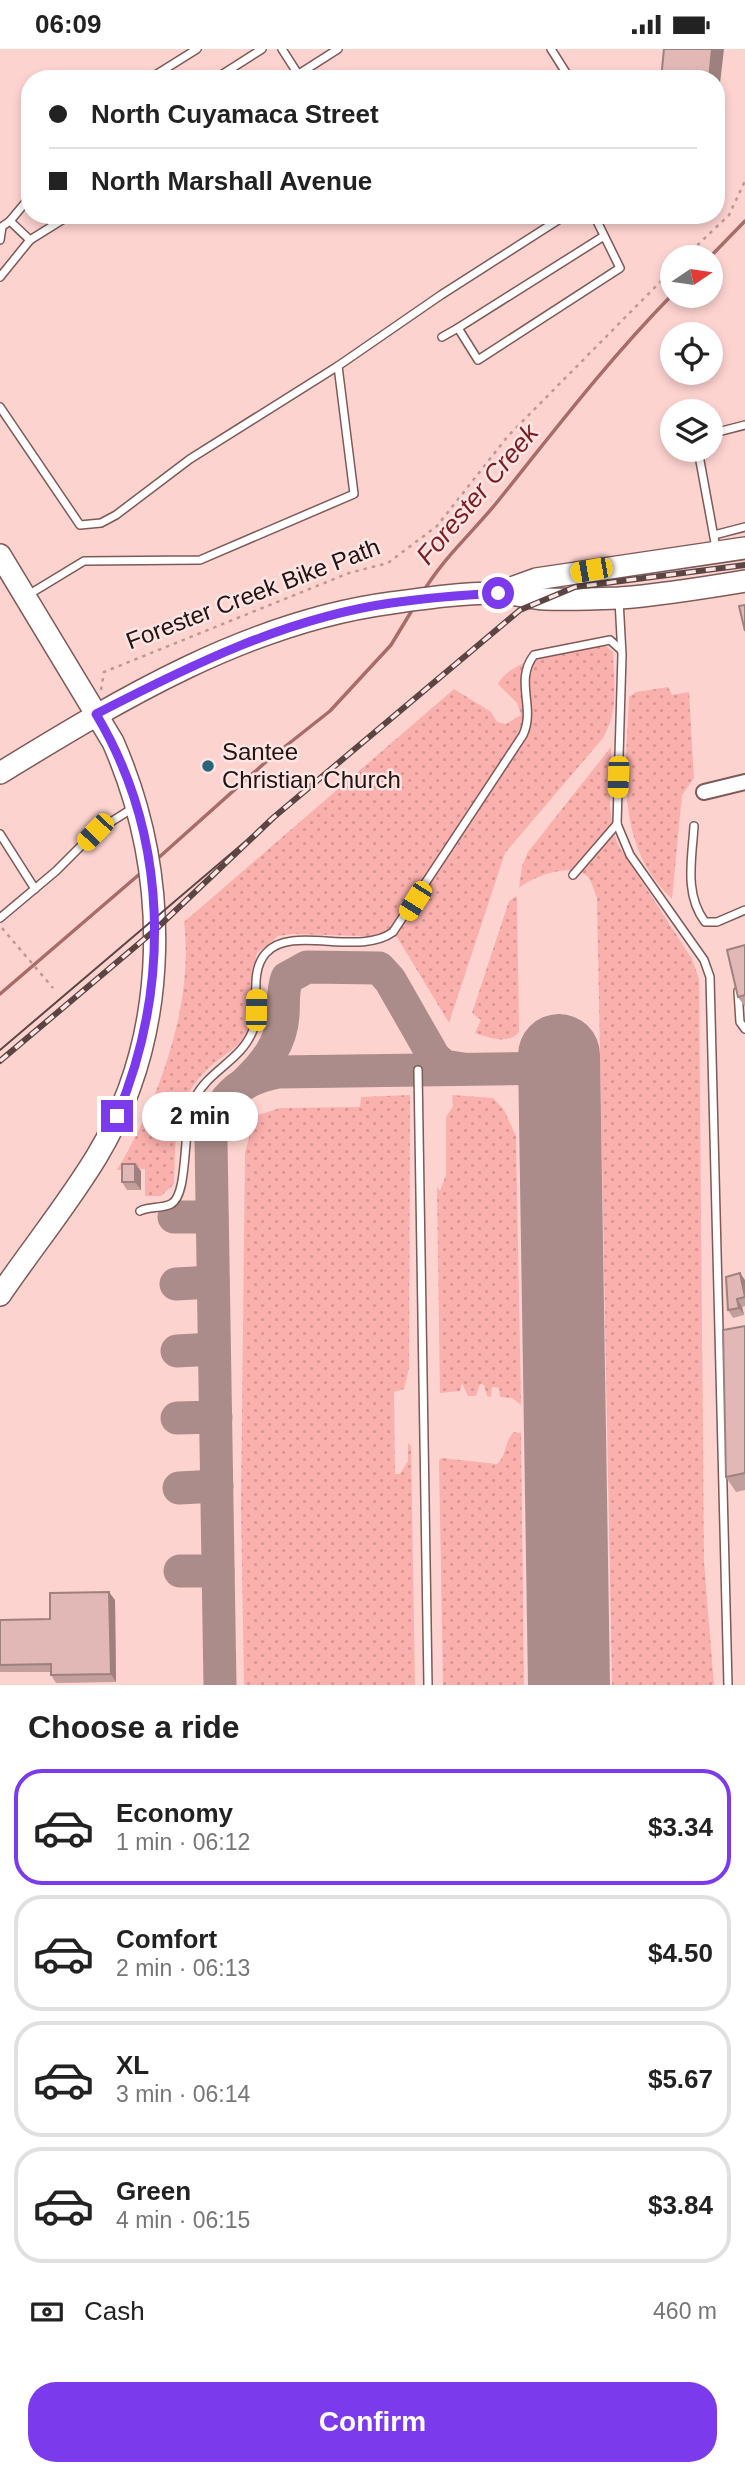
<!DOCTYPE html>
<html lang="en">
<head>
<meta charset="utf-8">
<style>
  :root { --surface:#fff; --page:#f6f6f6; --text:#222; --muted:#767676; --line:#e0e0e0; --accent:#7c3aed }
  body { margin:0; font-family:Helvetica,sans-serif; background:var(--page); color:var(--text); height:100vh; display:flex; flex-direction:column; font-size:26px; white-space:nowrap }
  * { box-sizing:border-box; margin:0 }
  p { font-size:23px; color:var(--muted) }
  .icon { flex:none; width:38px; height:38px; fill:none; stroke:currentColor; stroke-width:2; stroke-linecap:round; stroke-linejoin:round }
  .map { position:relative; height:1636px; overflow:hidden }
  .side { display:flex; flex-direction:column; background:var(--surface); flex:1 }
  .side>* { flex:none }
  .guide { position:absolute; left:21px; top:21px; width:704px; height:154px; border-radius:28px; box-shadow:0 4px 10px #0003; display:grid; align-content:center; height:154px; padding:0 28px; background:var(--surface) }
  .needle { width:46px; rotate:77deg }
  .buttons { position:absolute; left:660px; top:196px; display:grid; gap:14px }
  .buttons a { display:grid; place-items:center; width:63px; height:63px; border-radius:50%; background:var(--surface); box-shadow:0 4px 10px #0003; font-size:35px }
  .end { position:absolute; width:32px; height:32px; margin:-16px; border:9px solid #7c3aed; background:#fff; box-shadow:0 0 0 4px #fff }
  .from { border-radius:50% }
  .bubble { position:absolute; height:49px; border-radius:24px; background:var(--surface); box-shadow:0 4px 10px #0003; font-size:23px; font-weight:700; line-height:49px; text-align:center }
  .car { position:absolute; width:21px; height:42px; margin:-21px -10px; border-radius:9px; box-shadow:0 0 5px 2px #0007; background:linear-gradient(#f5c518 24%,#345 0 40%,#f5c518 0 76%,#345 0 86%,#f5c518 0) }
  .guide b { display:flex; align-items:center; gap:24px; height:66px; font-size:26px }
  .guide b+b { border-top:2px solid var(--line) }
  .guide i { width:18px; height:18px; background:var(--text) }
  ul { padding:0; list-style:none }
  li { display:flex; align-items:center; gap:21px; height:116px; margin:0 14px 10px; padding:0 14px; border:4px solid var(--line); border-radius:28px }
  li div { flex:1 }
  li b { display:block; font-size:26px }
  li em { font-style:normal; font-weight:700 }
  li.on { border-color:var(--accent) }
  li>.icon { width:63px; height:63px; stroke-width:1.5 }
  h2 { padding:0 28px; font-size:32px; line-height:84px }
  .pay { display:flex; align-items:center; gap:18px; height:77px; padding:0 28px; font-size:26px }
  .pay p { margin-inline-start:auto }
  .primary-button { display:flex; gap:14px; margin-top:auto; padding:14px 28px }
  .primary-button a { flex:1; height:80px; border-radius:28px; background:var(--accent); color:#fff; font-size:28px; font-weight:700; line-height:80px; text-align:center }
  .status { display:flex; justify-content:space-between; align-items:center; height:49px; padding:0 35px; background:var(--surface); direction:ltr }
  .status svg { height:19px; fill:currentColor }
  .map>svg:first-child { display:block }
  .green { fill:url(#green-dots) }
  .lines { fill:none; stroke-linecap:round; stroke-linejoin:round }
  .stream { stroke:#a86c69; stroke-width:3.5 }
  .taxiway { stroke:#ac8c8a; stroke-width:33 }
  .runway { stroke:#ac8c8a; stroke-width:82 }
  .lane-casing { stroke:#7d5957; stroke-width:10 }
  .street-casing { stroke:#7d5957; stroke-width:18 }
  .secondary-casing { stroke:#7d5957; stroke-width:24 }
  .path { stroke:#ba9997; stroke-width:2.5; stroke-dasharray:3.5 5; stroke-linecap:butt }
  .lane { stroke:#fff; stroke-width:7 }
  .street { stroke:#fff; stroke-width:14 }
  .secondary { stroke:#fff; stroke-width:21 }
  .tram { stroke:#5a4543; stroke-width:2 }
  .rail-casing { stroke:#5a4543; stroke-width:6 }
  .rail { stroke:#fee5e3; stroke-width:3.5; stroke-dasharray:10; stroke-linecap:butt }
  .wall { fill:#c29e9c }
  .shaded-wall { fill:#9e817f }
  .building { fill:#e1b8b5; stroke:#9e817f; stroke-width:2 }
  .route { stroke:#7c3aed; stroke-width:9 }
  .poi-dot { fill:#2b627c; stroke:#fee5e3; stroke-width:2.5 }
  .labels { text-anchor:middle; stroke-width:5; stroke-linejoin:round; paint-order:stroke }
  .street-label { font-size:24px; fill:#221413; stroke:#fee5e3 }
  .poi-label { font-size:24px; fill:#221413; stroke:#fee5e3; text-anchor:start }
  .water-label { font-size:26px; font-style:italic; fill:#7a1d23; stroke:#fee5e3 }
</style>
</head>
<body>
<div class="status"><b>06:09</b><svg viewBox="0 0 49 12"><path d="M0 12V9h3v3zM5 12V6h3v6zM10 12V3h3v9zM15 12V0h3v12zM26 1h20v11H26zM47 4h2v5h-2z"/></svg></div>
<div class="map">
<svg width="745" height="1636" viewBox="0 0 745 1636">
  <defs>
    <pattern id="green-dots" width="8" height="8" patternUnits="userSpaceOnUse" patternTransform="scale(1.75)"><rect width="8" height="8" fill="#fab0ad"/><path d="M2 2h.1M6 6h.1" fill="none" stroke="#d69694" stroke-width="1.8" stroke-linecap="round"/></pattern>
  </defs>
  <rect width="100%" height="100%" fill="#fdd3d0"/>
  <!-- green -->
  <g class="green">
    <path d="M 595,597 L 606,597 L 613,603 C 614,634 619,662 603,689 L 505,804 L 449,974 L 397,888 L 293,885 L 278,887 L 257,904 C 251,929 258,961 246,984 C 238,1000 224,1005 211,1017 C 172,1052 176,1086 174,1135 L 161,1147 L 145,1147 L 145,1120 L 117,1121 C 159,1051 194,956 184,873 L 454,640 L 491,663 L 497,673 L 506,675 L 521,666 L 517,654 L 498,635 C 512,608 568,602 595,597 Z"/>
    <path d="M 668,638 L 672,646 L 689,643 L 694,729 L 682,746 L 672,850 C 614,795 626,720 629,648 L 636,643 Z"/>
    <path d="M 611,698 C 612,736 605,754 617,794 L 692,910 L 699,930 L 704,1513 L 714,1636 L 612,1636 L 597,849 C 594,842 592,833 588,828 C 572,812 532,828 519,839 L 522,817 L 528,803 Z"/>
    <path d="M 517,847 L 519,983 C 509,996 489,989 475,984 L 481,971 L 472,964 L 509,852 Z"/>
    <polygon points="410,1046 409,1319 404,1340 394,1343 395,1425 400,1425 408,1412 408,1394 411,1397 415,1636 244,1636 241,1455 245,1103 255,1067 280,1059 360,1058 361,1048"/>
    <polygon points="452,1046 493,1049 504,1061 516,1087 521,1356 512,1349 500,1348 499,1339 492,1338 491,1348 487,1347 484,1336 480,1335 476,1347 468,1347 462,1334 460,1342 440,1344 437,1138 440,1142 446,1126 446,1068 453,1057"/>
    <path d="M 514,1383 L 521,1384 L 524,1636 L 443,1636 L 439,1411 L 442,1409 L 497,1415 C 507,1407 504,1392 514,1383 Z"/>
  </g>
  <g class="lines">
    <!-- stream -->
    <g class="stream">
      <polyline points="710,208 745,172"/>
      <path d="M 423,543 C 444,508 473,483 498,452 C 554,382 609,310 672,246"/>
      <polyline points="156,811 268,711 330,662 391,596 414,558"/>
      <polyline points="0,945 142,823"/>
    </g>
    <!-- taxiway -->
    <g class="taxiway">
      <path d="M 247,1032 C 266,1014 281,994 283,967 C 284,953 282,942 287,929 L 307,918 L 379,919 L 390,931 L 434,1008 L 444,1017 L 463,1020"/>
      <polyline points="174,1168 212,1168"/>
      <polyline points="176,1235 213,1233"/>
      <polyline points="177,1302 214,1300"/>
      <polyline points="177,1369 216,1368"/>
      <polyline points="179,1439 217,1437"/>
      <polyline points="180,1522 218,1522"/>
      <path d="M 220,1636 L 211,1092 C 215,1052 239,1030 278,1023 L 559,1019"/>
    </g>
    <!-- runway -->
    <polyline class="runway" points="559,1006 569,1636"/>
    <!-- lane casing -->
    <g class="lane-casing">
      <g id="lane">
        <polyline points="282,0 298,25"/>
        <polyline points="551,0 570,30"/>
        <polyline points="149,30 197,0"/>
        <polyline points="215,30 262,0"/>
        <polyline points="291,30 338,0"/>
        <polyline points="594,166 620,219 478,311 458,279 604,187"/>
        <polyline points="0,179 10,172 30,148"/>
        <polyline points="0,191 2,178"/>
        <polyline points="30,191 70,166"/>
        <polyline points="0,228 30,191 10,172"/>
        <polyline points="442,288 458,279"/>
        <polyline points="338,317 441,246 566,166"/>
        <polyline points="0,358 80,476 101,474 116,466 190,410 338,317 354,445 200,511 84,512 28,546"/>
        <polyline points="710,385 745,376"/>
        <polyline points="698,401 716,499"/>
        <polyline points="714,486 745,478"/>
        <polyline points="619,551 622,606 617,775 630,806 704,911 710,928 728,1636"/>
        <path d="M 694,777 C 692,810 684,845 705,873 L 717,873 L 745,861"/>
        <polyline points="0,785 35,840"/>
        <polyline points="573,826 617,775"/>
        <polyline points="0,869 56,822 95,783 133,759"/>
        <polyline points="738,942 740,973 745,980"/>
        <polyline points="418,1021 428,1636"/>
        <path d="M 140,1162 C 149,1157 161,1160 171,1155 C 190,1145 181,1075 195,1049 C 209,1021 242,1011 253,981 C 261,957 248,924 266,904 C 291,875 359,908 393,883 L 523,686 C 536,658 514,632 534,606 L 610,591 L 620,600"/>
      </g>
    </g>
    <!-- street casing -->
    <g class="street-casing">
      <polyline id="street" points="704,743 745,733"/>
    </g>
    <!-- secondary casing -->
    <g class="secondary-casing">
      <g id="secondary">
        <path d="M 0,506 L 113,693 C 170,823 172,982 97,1107 C 68,1155 32,1199 0,1246"/>
        <polyline points="503,542 536,530 745,499"/>
        <path d="M 0,724 C 121,650 248,573 391,554 C 426,549 462,544 497,544 C 513,544 529,549 545,550 C 569,551 594,550 619,549 C 661,546 703,539 745,532"/>
      </g>
    </g>
    <!-- path -->
    <g class="path">
      <polyline points="685,208 729,166 745,132"/>
      <polyline points="101,641 104,623 349,524 388,514 437,477 508,387 672,221"/>
      <polyline points="2,879 53,939"/>
    </g>
    <!-- lane -->
    <use href="#lane" class="lane"/>
    <!-- street -->
    <use href="#street" class="street"/>
    <!-- secondary -->
    <use href="#secondary" class="secondary"/>
    <!-- tram -->
    <polyline class="tram" points="0,1001 274,768"/>
    <!-- rail casing -->
    <g class="rail-casing">
      <polyline id="rail" points="0,1012 155,881 274,768 520,561 575,538 745,516"/>
    </g>
    <!-- rail -->
    <use href="#rail" class="rail"/>
  </g>
  <!-- wall -->
  <g class="wall">
    <polygon points="660,166 688,166 687,171 662,168"/>
    <polygon points="745,896 745,958 738,948"/>
    <polygon points="141,1122 141,1141 127,1141 122,1133"/>
    <polygon points="745,1231 745,1257 742,1258 744,1266 733,1269 728,1261"/>
    <polygon points="745,1277 745,1441 736,1443 726,1428"/>
    <polygon points="115,1551 116,1633 56,1634 51,1626 51,1623 0,1623 0,1571 50,1570"/>
  </g>
  <!-- shaded-wall -->
  <g class="shaded-wall">
    <polygon points="712,0 724,0 716,69 716,30 709,30"/>
    <polygon points="135,1115 141,1122 141,1141 135,1133"/>
    <polygon points="740,1224 745,1231 745,1246"/>
    <polygon points="737,1250 742,1258 744,1266 739,1259"/>
    <polygon points="109,1543 115,1551 116,1633 111,1625"/>
  </g>
  <!-- building -->
  <g class="building">
    <polygon points="664,0 712,0 709,30 661,30"/>
    <polygon points="745,556 745,582 739,557"/>
    <polygon points="745,896 745,946 738,948 727,901"/>
    <rect x="122" y="1115" width="13" height="18"/>
    <polygon points="740,1224 745,1248 737,1250 739,1259 728,1261 726,1228"/>
    <polygon points="745,1277 745,1424 726,1428 723,1281"/>
    <polygon points="109,1543 111,1625 51,1626 51,1615 0,1616 0,1571 50,1570 50,1544"/>
  </g>
  <g class="lines">
    <!-- route -->
    <path class="route" d="M 117,1067 C 171,937 169,787 96,665 C 189,617 286,569 391,554 C 426,549 462,546 498,544"/>
  </g>
  <!-- markers -->
  <circle class="poi-dot" cx="208" cy="717" r="7"/>
  <g class="labels">
    <!-- street labels -->
    <g class="street-label">
      <text transform="translate(253 545) rotate(-21)" y="8">Forester Creek Bike Path</text>
    </g>
    <!-- poi labels -->
    <g class="poi-label">
      <text x="222" y="711">Santee<tspan x="222" dy="28">Christian Church</tspan></text>
    </g>
    <!-- water labels -->
    <g class="water-label">
      <text transform="translate(477 445) rotate(-50)" y="9">Forester Creek</text>
    </g>
  </g>
</svg>
<div class="buttons">
<a><svg class="needle" viewBox="-14 -14 28 28"><path d="M0-13l5 13h-10z" fill="#e53935"/><path d="M0 13l5-13h-10z" fill="#767676"/></svg></a>
<a><svg class="icon" aria-label="locate" viewBox="0 0 24 24"><circle cx="12" cy="12" r="6"/><path d="M12 2v4M12 18v4M2 12h4M18 12h4"/></svg></a>
<a><svg class="icon" aria-label="layers" viewBox="0 0 24 24"><path d="M12 4l9 5-9 5-9-5zM3 14l9 5 9-5"/></svg></a>
</div>
<i class="end from" style="left:498px;top:544px"></i>
<i class="end" style="left:117px;top:1067px"></i>
<div class="bubble" style="left:142px;top:1043px;width:116px">2 min</div>
<i class="car" style="left:591px;top:521px;rotate:260deg"></i>
<i class="car" style="left:618px;top:728px;rotate:182deg"></i>
<i class="car" style="left:95px;top:783px;rotate:224deg"></i>
<i class="car" style="left:415px;top:852px;rotate:212deg"></i>
<i class="car" style="left:256px;top:961px;rotate:1deg"></i>
<div class="guide">
<b><i class="from"></i>North Cuyamaca Street</b>
<b><i></i>North Marshall Avenue</b>
</div>
</div>
<section class="side">
<h2>Choose a ride</h2>
<ul>
<li class="on"><svg class="icon" aria-label="car" viewBox="0 0 24 24"><path d="M5 17H2v-5l4-1 3-4h7l3 4 3 1v5h-3M9 17h6M6 11h13"/><circle cx="7" cy="17" r="2"/><circle cx="17" cy="17" r="2"/></svg><div><b>Economy</b><p>1 min · 06:12</p></div><em>$3.34</em></li>
<li><svg class="icon" aria-label="car" viewBox="0 0 24 24"><path d="M5 17H2v-5l4-1 3-4h7l3 4 3 1v5h-3M9 17h6M6 11h13"/><circle cx="7" cy="17" r="2"/><circle cx="17" cy="17" r="2"/></svg><div><b>Comfort</b><p>2 min · 06:13</p></div><em>$4.50</em></li>
<li><svg class="icon" aria-label="car" viewBox="0 0 24 24"><path d="M5 17H2v-5l4-1 3-4h7l3 4 3 1v5h-3M9 17h6M6 11h13"/><circle cx="7" cy="17" r="2"/><circle cx="17" cy="17" r="2"/></svg><div><b>XL</b><p>3 min · 06:14</p></div><em>$5.67</em></li>
<li><svg class="icon" aria-label="car" viewBox="0 0 24 24"><path d="M5 17H2v-5l4-1 3-4h7l3 4 3 1v5h-3M9 17h6M6 11h13"/><circle cx="7" cy="17" r="2"/><circle cx="17" cy="17" r="2"/></svg><div><b>Green</b><p>4 min · 06:15</p></div><em>$3.84</em></li>
</ul>
<div class="pay"><svg class="icon" aria-label="cash" viewBox="0 0 24 24"><path d="M3 7h18v10H3z"/><circle cx="12" cy="12" r="2"/></svg>Cash<p>460 m</p></div>
<div class="primary-button"><a>Confirm</a></div>
</section>
</body>
</html>
